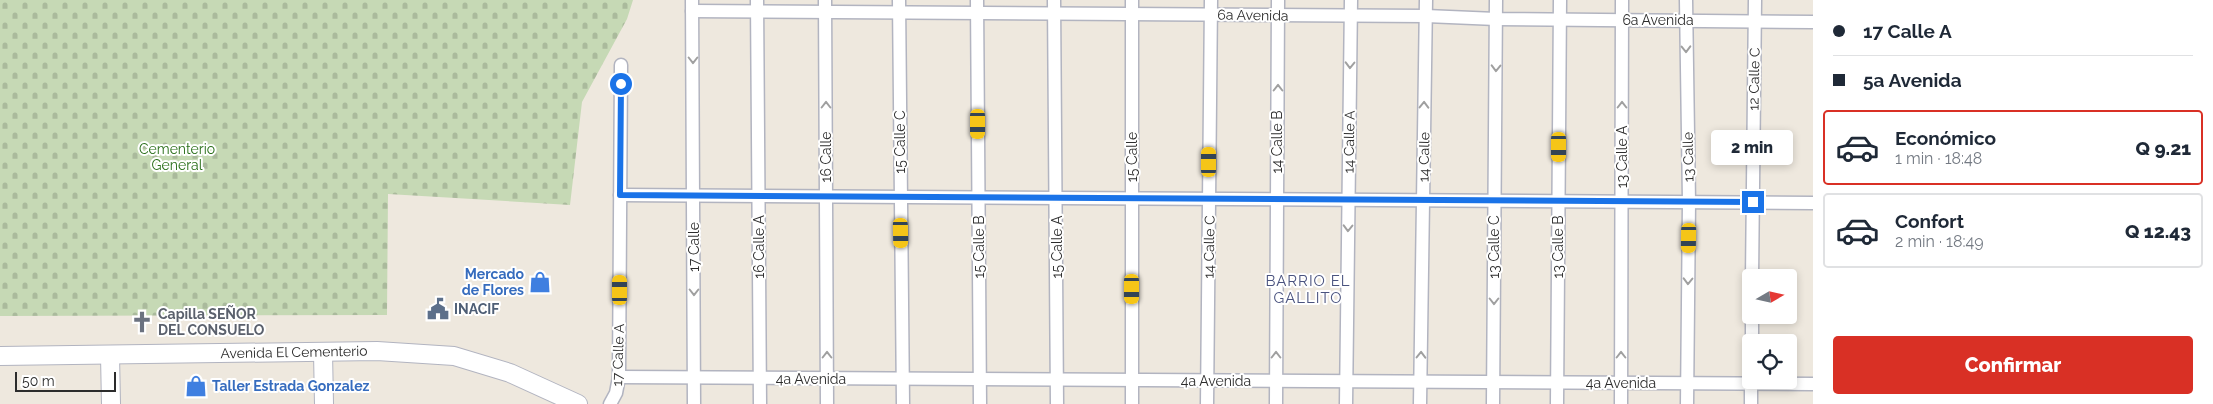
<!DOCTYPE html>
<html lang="es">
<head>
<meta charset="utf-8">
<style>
  :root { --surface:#fff; --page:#f6f6f7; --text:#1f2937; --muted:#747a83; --line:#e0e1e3; --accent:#d93025 }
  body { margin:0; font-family:Raleway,sans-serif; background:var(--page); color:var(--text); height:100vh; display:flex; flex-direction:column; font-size:19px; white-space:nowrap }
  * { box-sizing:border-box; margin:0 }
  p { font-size:16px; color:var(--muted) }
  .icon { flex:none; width:28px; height:28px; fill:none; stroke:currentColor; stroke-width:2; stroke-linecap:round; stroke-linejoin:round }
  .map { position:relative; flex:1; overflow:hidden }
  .sheet { display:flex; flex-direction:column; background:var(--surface); width:400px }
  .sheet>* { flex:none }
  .top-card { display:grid; align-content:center; height:110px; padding:0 20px; background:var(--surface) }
  .needle { width:32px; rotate:81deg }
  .buttons { position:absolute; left:1742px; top:269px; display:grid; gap:10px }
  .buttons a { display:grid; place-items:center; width:55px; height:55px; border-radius:5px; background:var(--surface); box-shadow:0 2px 8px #0003; font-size:25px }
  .scale { position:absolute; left:15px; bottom:12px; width:101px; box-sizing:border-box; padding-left:5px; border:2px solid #2c2c2c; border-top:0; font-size:14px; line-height:18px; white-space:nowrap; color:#2c2c2c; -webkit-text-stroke:4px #fff; paint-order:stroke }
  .end { position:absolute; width:22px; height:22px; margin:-11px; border:6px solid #1a73e8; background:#fff; box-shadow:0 0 0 2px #fff }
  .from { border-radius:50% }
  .bubble { position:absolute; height:35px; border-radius:5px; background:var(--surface); box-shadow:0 2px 8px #0003; font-size:16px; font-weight:800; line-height:35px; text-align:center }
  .car { position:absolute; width:15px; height:30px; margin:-15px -8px; border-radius:6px; box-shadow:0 0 4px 1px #0007; background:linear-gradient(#f5c518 24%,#345 0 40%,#f5c518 0 76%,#345 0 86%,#f5c518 0) }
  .top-card b { display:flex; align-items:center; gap:18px; height:48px; font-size:19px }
  .top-card b+b { border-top:1px solid var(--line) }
  .top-card i { width:12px; height:12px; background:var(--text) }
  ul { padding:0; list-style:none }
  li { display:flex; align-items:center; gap:15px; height:75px; margin:0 10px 8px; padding:0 10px; border:2px solid var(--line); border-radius:5px }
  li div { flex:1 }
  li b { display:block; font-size:19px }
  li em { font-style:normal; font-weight:800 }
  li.on { border-color:var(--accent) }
  li>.icon { width:45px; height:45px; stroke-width:1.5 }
  .primary-button { display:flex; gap:10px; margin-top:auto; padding:10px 20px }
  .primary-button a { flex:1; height:58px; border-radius:5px; background:var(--accent); color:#fff; font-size:20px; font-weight:800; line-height:58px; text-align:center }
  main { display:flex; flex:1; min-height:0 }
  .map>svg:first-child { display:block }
  .cemetery { fill:url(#cemetery-stones) }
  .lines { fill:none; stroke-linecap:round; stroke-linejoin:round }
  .minor-casing { stroke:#b2b4c0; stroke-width:15 }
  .secondary-casing { stroke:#b2b4c0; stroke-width:20 }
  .minor { stroke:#fff; stroke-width:12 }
  .secondary { stroke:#fff; stroke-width:18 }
  .oneway { stroke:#a0a0a0 }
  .route { stroke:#1a73e8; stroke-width:6 }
  .labels { text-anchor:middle; stroke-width:4; stroke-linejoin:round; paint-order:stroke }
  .street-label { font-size:14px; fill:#2c2c2c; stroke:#fff }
  .park-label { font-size:14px; fill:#286e18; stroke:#fff }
  .shop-label { font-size:14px; font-weight:bold; fill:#366cbe; stroke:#fff; text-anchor:end }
  .service-label { font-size:14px; font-weight:bold; fill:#4e5e75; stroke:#fff; text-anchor:start }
  .worship-label { font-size:14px; font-weight:bold; fill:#5b616d; stroke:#fff; text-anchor:start }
  .neighbourhood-label { font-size:15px; letter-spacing:1px; fill:#4a537f; stroke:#fff }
</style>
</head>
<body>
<main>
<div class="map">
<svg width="1813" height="404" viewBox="0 0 1813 404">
  <defs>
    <pattern id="cemetery-stones" width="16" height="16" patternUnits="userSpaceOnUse" patternTransform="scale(1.25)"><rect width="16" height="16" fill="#c6d9b5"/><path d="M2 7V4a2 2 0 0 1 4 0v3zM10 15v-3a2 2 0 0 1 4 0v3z" fill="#aaba9c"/></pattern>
  </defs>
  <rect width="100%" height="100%" fill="#eee8de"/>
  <!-- cemetery -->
  <polygon class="cemetery" points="0,0 633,0 627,19 582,102 570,205 388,194 387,315 0,316"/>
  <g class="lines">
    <!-- minor casing -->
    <g class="minor-casing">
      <g id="minor">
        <polyline points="692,0 694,404"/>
        <polyline points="757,0 760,404"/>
        <polyline points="825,0 827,404"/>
        <polyline points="899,0 903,404"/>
        <polyline points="977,0 980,404"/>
        <polyline points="1054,0 1057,404"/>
        <polyline points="1686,0 1689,202 1687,404"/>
        <polyline points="692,11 1426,16 1496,19 1813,22"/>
        <polyline points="620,195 1813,203"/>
        <polyline points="1752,278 1755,0"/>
        <polyline points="1752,342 1752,315"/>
        <polyline points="619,377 1813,384"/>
        <polyline points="610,404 616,393 619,377 621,65"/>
        <polyline points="1132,404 1132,0"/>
        <polyline points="1207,404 1211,0"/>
        <polyline points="1276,404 1278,0"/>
        <polyline points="1346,404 1351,0"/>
        <polyline points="1420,404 1426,0"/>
        <polyline points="1493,404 1496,0"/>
        <polyline points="1557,404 1560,0"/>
        <polyline points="1621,404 1622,0"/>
        <polyline points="1751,404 1751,380"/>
      </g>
    </g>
    <!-- secondary casing -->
    <g class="secondary-casing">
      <g id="secondary">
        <polyline points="323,352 324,404"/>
        <polyline points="110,355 111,404"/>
        <polyline points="0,356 377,351 454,356 510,373 578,404"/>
      </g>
    </g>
    <!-- minor -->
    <use href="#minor" class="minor"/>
    <!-- secondary -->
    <use href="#secondary" class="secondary"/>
  </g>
  <!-- one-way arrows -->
  <defs><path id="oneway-chevron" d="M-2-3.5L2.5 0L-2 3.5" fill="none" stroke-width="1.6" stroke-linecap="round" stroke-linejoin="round" transform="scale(1.25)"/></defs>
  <g class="oneway">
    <use href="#oneway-chevron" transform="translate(1686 49) rotate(89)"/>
    <use href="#oneway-chevron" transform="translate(693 60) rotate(90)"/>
    <use href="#oneway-chevron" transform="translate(1350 65) rotate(91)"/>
    <use href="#oneway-chevron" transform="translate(1496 68) rotate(91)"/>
    <use href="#oneway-chevron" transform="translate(1278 88) rotate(-90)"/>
    <use href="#oneway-chevron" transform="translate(826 105) rotate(-90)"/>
    <use href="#oneway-chevron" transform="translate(1424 105) rotate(-89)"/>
    <use href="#oneway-chevron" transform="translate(1622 105) rotate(-90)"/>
    <use href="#oneway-chevron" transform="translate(1348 228) rotate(91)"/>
    <use href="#oneway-chevron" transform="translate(1688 281) rotate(91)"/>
    <use href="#oneway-chevron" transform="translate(694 292) rotate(90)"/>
    <use href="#oneway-chevron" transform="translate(1494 301) rotate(90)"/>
    <use href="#oneway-chevron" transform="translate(827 355) rotate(-90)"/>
    <use href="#oneway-chevron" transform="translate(1276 355) rotate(-90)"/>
    <use href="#oneway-chevron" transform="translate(1421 355) rotate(-89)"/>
    <use href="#oneway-chevron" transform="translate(1621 355) rotate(-90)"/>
  </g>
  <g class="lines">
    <!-- route -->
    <polyline class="route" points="621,84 620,195 1753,202"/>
  </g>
  <!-- icons -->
  <defs>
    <g id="shop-bare" transform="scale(1.725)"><path d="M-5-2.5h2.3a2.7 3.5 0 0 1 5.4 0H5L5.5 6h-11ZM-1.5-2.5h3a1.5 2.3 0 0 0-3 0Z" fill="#3f7fe0" stroke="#fff" stroke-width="2.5" paint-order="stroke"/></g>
    <g id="civic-bare" transform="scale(1.725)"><path d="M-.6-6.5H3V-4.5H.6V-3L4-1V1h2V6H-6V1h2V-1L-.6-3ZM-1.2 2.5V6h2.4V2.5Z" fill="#5c6f8a" stroke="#fff" stroke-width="2.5" paint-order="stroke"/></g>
    <g id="church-bare" transform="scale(1.725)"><path d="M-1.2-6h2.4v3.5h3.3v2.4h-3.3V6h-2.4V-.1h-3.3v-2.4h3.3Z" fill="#6b7280" stroke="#fff" stroke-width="2.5" paint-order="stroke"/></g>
  </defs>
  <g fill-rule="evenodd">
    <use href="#shop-bare" x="540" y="282"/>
    <use href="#civic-bare" x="438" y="309"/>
    <use href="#church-bare" x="142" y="322"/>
    <use href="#shop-bare" x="196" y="386"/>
  </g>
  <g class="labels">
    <!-- street labels -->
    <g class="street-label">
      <text transform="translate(1253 15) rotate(1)" y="5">6a Avenida</text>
      <text x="1658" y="25">6a Avenida</text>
      <text transform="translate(1754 79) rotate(-89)" y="5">12 Calle C</text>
      <text transform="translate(900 142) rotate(-90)" y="5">15 Calle C</text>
      <text transform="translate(1277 142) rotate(-90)" y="5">14 Calle B</text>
      <text transform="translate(1349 142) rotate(-89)" y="5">14 Calle A</text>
      <text transform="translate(826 157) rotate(-90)" y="5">16 Calle</text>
      <text transform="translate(1132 157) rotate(-90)" y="5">15 Calle</text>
      <text transform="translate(1424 157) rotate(-89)" y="5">14 Calle</text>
      <text transform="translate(1622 157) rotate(-90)" y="5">13 Calle A</text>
      <text transform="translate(1688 157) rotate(-91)" y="5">13 Calle</text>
      <text transform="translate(694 247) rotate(-90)" y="5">17 Calle</text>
      <text transform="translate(759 247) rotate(-90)" y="5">16 Calle A</text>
      <text transform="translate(979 247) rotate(-90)" y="5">15 Calle B</text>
      <text transform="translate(1057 247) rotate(-90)" y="5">15 Calle A</text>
      <text transform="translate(1209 247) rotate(-89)" y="5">14 Calle C</text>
      <text transform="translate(1494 247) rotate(-90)" y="5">13 Calle C</text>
      <text transform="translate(1558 247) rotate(-90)" y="5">13 Calle B</text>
      <text transform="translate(294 352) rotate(-1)" y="5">Avenida El Cementerio</text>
      <text transform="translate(618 355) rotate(-88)" y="5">17 Calle A</text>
      <text x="811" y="384">4a Avenida</text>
      <text x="1216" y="386">4a Avenida</text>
      <text x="1621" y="388">4a Avenida</text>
    </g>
    <!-- park labels -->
    <g class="park-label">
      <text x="177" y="154">Cementerio<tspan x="177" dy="16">General</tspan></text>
    </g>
    <!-- shop labels -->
    <g class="shop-label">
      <text x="524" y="279">Mercado<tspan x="524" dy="16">de Flores</tspan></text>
      <text x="212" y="391" text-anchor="start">Taller Estrada Gonzalez</text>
    </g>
    <!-- service labels -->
    <g class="service-label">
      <text x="454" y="314">INACIF</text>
    </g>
    <!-- worship labels -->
    <g class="worship-label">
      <text x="158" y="319">Capilla SEÑOR<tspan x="158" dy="16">DEL CONSUELO</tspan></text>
    </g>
    <!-- neighbourhood labels -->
    <g class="neighbourhood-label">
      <text x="1308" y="286">BARRIO EL<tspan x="1308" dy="17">GALLITO</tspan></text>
    </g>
  </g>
</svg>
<div class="buttons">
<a><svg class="needle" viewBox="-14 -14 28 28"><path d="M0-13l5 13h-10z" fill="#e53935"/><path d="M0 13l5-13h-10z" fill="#747a83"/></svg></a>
<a><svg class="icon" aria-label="locate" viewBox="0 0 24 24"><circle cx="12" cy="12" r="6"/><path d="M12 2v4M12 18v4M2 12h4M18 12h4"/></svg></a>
</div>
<div class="scale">50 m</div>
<i class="end from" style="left:621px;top:84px"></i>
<i class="end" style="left:1753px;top:202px"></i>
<div class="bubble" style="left:1711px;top:130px;width:82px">2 min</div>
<i class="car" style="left:978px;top:124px;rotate:180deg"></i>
<i class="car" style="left:1559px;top:147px;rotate:180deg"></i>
<i class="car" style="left:1209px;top:162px;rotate:0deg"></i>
<i class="car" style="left:901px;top:233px;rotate:179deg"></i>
<i class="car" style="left:1689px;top:238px;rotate:181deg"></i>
<i class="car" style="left:1132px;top:289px;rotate:180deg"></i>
<i class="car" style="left:620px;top:290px;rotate:0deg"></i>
</div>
<section class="sheet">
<div class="top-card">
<b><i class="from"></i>17 Calle A</b>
<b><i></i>5a Avenida</b>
</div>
<ul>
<li class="on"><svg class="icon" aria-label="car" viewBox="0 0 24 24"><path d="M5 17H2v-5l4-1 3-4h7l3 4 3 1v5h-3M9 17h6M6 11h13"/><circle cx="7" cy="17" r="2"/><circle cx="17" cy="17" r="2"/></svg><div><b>Económico</b><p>1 min · 18:48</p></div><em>Q 9.21</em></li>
<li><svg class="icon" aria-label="car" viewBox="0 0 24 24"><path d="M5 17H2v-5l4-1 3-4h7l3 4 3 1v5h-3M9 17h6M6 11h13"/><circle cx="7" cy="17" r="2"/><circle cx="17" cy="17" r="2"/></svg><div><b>Confort</b><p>2 min · 18:49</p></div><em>Q 12.43</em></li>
</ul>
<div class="primary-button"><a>Confirmar</a></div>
</section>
</main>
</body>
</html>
